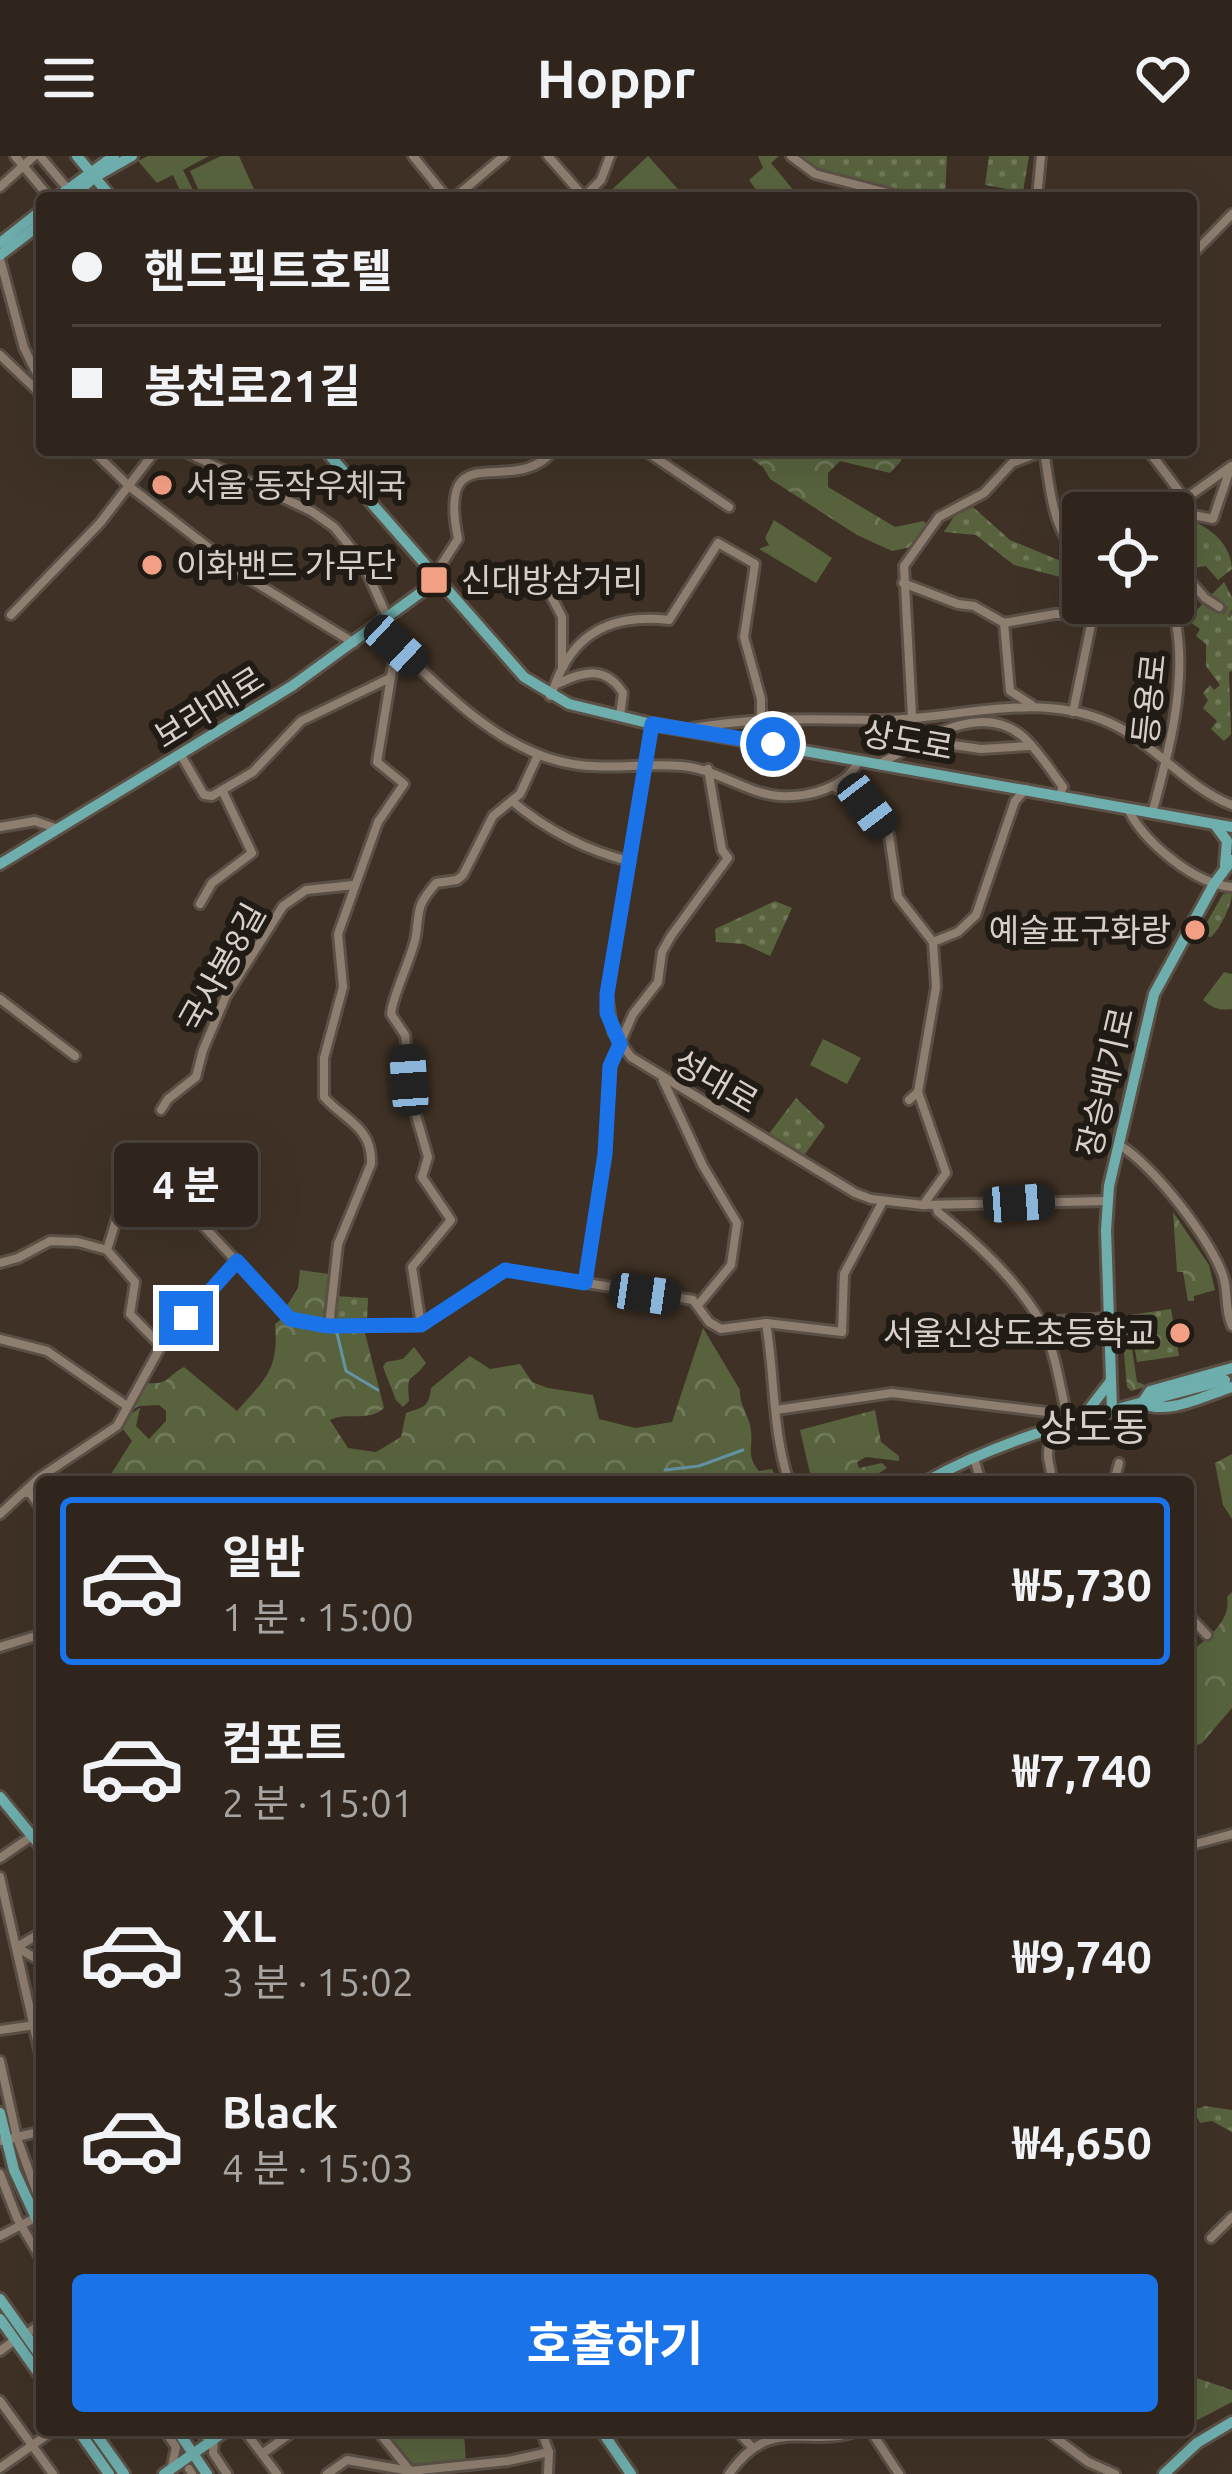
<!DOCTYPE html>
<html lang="ko">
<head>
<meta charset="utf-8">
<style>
  :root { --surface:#2f251c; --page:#372d25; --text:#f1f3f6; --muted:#a7a5a3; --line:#4a423b; --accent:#1a73e8 }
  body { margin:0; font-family:Ubuntu,"Noto Sans KR",sans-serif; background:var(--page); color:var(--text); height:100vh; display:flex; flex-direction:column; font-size:45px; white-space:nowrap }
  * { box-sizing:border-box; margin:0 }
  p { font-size:39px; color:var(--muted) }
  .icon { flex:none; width:66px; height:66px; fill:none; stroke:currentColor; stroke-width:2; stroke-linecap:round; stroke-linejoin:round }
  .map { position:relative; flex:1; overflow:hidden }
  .sheet { position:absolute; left:36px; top:1320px; width:1158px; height:960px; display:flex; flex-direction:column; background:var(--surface); border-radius:12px; box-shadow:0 12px 48px #0002,0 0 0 3px var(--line) }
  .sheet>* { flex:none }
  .guide { position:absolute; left:36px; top:36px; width:1161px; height:264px; border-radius:12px; box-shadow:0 12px 48px #0002,0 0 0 3px var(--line); display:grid; align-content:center; height:264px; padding:0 36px; background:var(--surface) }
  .buttons { position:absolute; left:1062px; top:336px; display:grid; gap:24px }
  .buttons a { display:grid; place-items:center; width:132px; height:132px; border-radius:12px; background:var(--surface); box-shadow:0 12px 48px #0002,0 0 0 3px var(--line); font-size:60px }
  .end { position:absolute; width:54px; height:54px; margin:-27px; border:15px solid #1a73e8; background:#fff; box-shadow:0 0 0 6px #fff }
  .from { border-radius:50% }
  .bubble { position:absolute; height:84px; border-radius:12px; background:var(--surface); box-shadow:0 12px 48px #0002,0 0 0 3px var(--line); font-size:39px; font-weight:700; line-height:84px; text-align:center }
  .car { position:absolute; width:36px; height:72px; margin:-36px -18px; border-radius:15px; box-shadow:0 0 9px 3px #0007; background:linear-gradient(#222 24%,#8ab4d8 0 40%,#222 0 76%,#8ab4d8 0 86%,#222 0) }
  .guide b { display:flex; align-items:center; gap:42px; height:114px; font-size:45px }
  .guide b+b { border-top:3px solid var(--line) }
  .guide i { width:30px; height:30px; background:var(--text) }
  ul { padding:21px 0 0; list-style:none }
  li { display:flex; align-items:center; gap:36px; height:168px; margin:0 24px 18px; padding:0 12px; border:6px solid transparent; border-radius:12px }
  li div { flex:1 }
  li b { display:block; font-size:45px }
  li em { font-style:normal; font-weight:700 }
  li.on { border-color:var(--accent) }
  li>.icon { width:108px; height:108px; stroke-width:1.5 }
  .cta { display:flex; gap:24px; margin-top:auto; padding:24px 36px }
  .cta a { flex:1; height:138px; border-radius:12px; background:var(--accent); color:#fff; font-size:48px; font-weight:700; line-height:138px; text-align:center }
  header { display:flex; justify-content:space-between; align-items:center; height:156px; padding:0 36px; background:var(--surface); font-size:54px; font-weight:700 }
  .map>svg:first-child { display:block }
  .green { fill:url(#green-dots) }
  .forest { fill:url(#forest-crowns) }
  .pitch { fill:#58633e }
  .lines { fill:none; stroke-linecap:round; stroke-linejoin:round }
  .stream { stroke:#6493a4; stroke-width:3 }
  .minor-tunnel { stroke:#56493d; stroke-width:8; stroke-dasharray:8 4; stroke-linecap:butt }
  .minor-casing { stroke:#5b5046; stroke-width:14 }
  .major-casing { stroke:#5b5046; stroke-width:16 }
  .minor { stroke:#8e7e70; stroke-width:8 }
  .major { stroke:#6eafae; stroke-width:10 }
  .route { stroke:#1a73e8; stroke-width:15 }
  .poi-dot { fill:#f39f84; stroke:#211b15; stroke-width:4.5 }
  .labels { text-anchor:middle; stroke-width:12; stroke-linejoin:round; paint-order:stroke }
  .poi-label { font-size:33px; fill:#d8cfc8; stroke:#211b15; text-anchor:start }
  .street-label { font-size:33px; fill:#d8cfc8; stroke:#211b15 }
  .quarter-label { font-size:39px; fill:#d8cfc8; stroke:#211b15 }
</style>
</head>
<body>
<header><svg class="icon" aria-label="menu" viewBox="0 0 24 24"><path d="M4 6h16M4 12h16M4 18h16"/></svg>Hoppr<svg class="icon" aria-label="heart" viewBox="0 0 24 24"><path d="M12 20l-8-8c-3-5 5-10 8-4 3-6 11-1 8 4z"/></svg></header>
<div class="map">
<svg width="1232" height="2318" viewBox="0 0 1232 2318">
  <defs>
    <pattern id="green-dots" width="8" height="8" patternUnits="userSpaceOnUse" patternTransform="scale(3)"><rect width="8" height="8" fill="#58633e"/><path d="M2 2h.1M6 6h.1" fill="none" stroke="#6f7858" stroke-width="1.8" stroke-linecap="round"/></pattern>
    <pattern id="forest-crowns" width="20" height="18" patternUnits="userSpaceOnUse" patternTransform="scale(3)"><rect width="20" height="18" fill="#58633e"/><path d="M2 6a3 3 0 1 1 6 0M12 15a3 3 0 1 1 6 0" fill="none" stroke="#6f7858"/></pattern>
  </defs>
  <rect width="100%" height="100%" fill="#3f3125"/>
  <!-- green -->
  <g class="green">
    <path d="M 797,0 L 947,0 L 945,42 C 898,42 834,31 797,0 Z"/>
    <polygon points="989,0 1029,0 1023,36 985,29"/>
    <polygon points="973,351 1010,384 1071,409 1068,423 1014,409 976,379 944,376 955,359"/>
    <path d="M 1173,359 C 1199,364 1231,382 1232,413 L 1218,424 L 1206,410 L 1186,413 L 1173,399 Z"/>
    <polygon points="1224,426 1232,441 1232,515 1229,516 1231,578 1224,585 1211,573 1217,565 1203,552 1208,544 1203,537 1210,529 1214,534 1220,529 1206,510 1206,488 1196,480 1200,473 1187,464"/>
    <path d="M 1232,736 C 1232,749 1220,773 1211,781 L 1206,780 L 1203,773 L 1223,738 Z"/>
    <polygon points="775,745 792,752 770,800 744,788 716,786 715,773"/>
    <polygon points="796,942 825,970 803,1001 768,979"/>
    <polygon points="335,1140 368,1142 367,1166 334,1166"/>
    <polygon points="1171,1153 1179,1200 1137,1206 1129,1159"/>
    <polygon points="1205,1950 1232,1954 1232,1976 1212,1965 1200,1967 1193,1954"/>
  </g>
  <!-- forest -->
  <g class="forest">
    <polygon points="739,294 903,294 901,305 890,317 840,305 828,317 828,331 895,371 924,365 927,370 911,391 892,395 857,379 770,323 763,311"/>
    <polygon points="1173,1056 1209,1109 1215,1134 1194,1140 1194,1145 1188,1145 1183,1116 1177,1116"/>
    <polygon points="300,1114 329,1118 326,1167 292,1160 286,1151 298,1132"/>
    <path d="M 283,1162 L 325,1175 L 364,1173 L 384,1252 C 367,1267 347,1255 330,1264 L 348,1292 L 376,1296 L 401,1281 L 406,1257 C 423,1251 429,1252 431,1232 L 470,1200 L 490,1213 L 520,1208 L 532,1226 L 548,1232 L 593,1239 L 599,1263 L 635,1272 L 672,1266 L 703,1172 L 740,1234 C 739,1250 750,1260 751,1275 C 753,1292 746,1300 759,1315 L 772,1313 L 779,1326 L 106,1326 L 132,1285 L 122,1272 L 124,1262 L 140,1252 L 136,1270 L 149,1283 L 166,1265 L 166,1255 L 159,1249 L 139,1250 L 128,1255 L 144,1227 C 171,1229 164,1222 184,1211 L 237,1255 C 266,1222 279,1214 275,1168 Z"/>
    <polygon points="1129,1173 1137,1226 1148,1230 1131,1235 1127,1231 1122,1174"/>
    <path d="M 414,1191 L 426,1207 C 409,1230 407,1213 409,1245 L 403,1251 L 396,1244 L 383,1211 L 386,1206 L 403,1203 Z"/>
    <polygon points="875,1254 881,1286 899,1300 899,1305 866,1301 857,1306 859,1312 882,1307 887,1312 864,1326 812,1326 800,1274"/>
    <polygon points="1232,1298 1232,1363 1223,1349 1215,1307"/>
    <path d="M 1232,1436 L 1232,1552 L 1202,1587 L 1188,1593 L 1188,1499 C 1205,1483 1232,1466 1227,1441 Z"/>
    <polygon points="1188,2219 1232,2234 1232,2246 1188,2269"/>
  </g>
  <!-- pitch -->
  <g class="pitch">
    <polygon points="148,0 209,0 183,14 197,42 183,42 173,19 157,27 138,5"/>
    <polygon points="221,0 239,0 258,42 202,42 190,15"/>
    <polygon points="648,0 686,42 607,42 605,40"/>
    <polygon points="758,0 779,0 771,7 800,42 762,42 749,24 763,12"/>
    <polygon points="774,364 832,402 816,427 759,393 769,389 765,382"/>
    <path d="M 1224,816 L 1232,818 L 1232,853 C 1219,855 1213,852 1203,844 Z"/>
    <polygon points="823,883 861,902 847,928 810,909"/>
    <polygon points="402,2274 464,2274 466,2309 409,2310 384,2285"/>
  </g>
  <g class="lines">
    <!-- stream -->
    <g class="stream">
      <polyline points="336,1173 346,1215 378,1234"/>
      <polyline points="665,1314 699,1310 743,1294"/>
    </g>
    <!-- minor-tunnel -->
    <polyline class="minor-tunnel" points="1219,451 1232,458"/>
    <!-- minor casing -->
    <g class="minor-casing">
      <g id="minor">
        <polyline points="15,0 50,42"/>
        <polyline points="40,0 67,32"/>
        <polyline points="413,0 447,42"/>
        <polyline points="548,0 584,41"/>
        <polyline points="791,0 815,18 907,42"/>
        <polyline points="0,31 34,0"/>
        <polyline points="584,41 601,24 610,0"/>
        <polyline points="454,42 504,0"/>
        <polyline points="1037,42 1041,0"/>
        <polyline points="1191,100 1232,58"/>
        <polyline points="0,103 24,192 39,222"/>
        <polyline points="0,199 42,239"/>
        <polyline points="92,294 130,331 248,422 354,487"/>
        <path d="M 181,294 L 311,355 L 334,371 L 362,405 L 385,456 L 396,490 L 377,606 L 404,628 L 378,666 L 338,778 L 343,831 L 324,902 L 324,941 C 344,964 373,971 371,1008 L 338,1088 L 329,1170"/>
        <polyline points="644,294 729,351"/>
        <polyline points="1148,294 1185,343 1230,311"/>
        <path d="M 1044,295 C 1051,334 1051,376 1083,403"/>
        <polyline points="1173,365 1183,357 1213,363 1231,310"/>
        <polyline points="1173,405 1205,442 1219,451"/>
        <path d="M 439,423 L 440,411 L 458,383 C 436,274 513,345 554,294"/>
        <polyline points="903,427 958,448 974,450 1004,467 1055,458 1120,458 1130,447"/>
        <polyline points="546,430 562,461 562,512"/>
        <path d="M 1151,447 L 1176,467 C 1187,528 1169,595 1153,654"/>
        <polyline points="11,459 100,367 156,294"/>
        <polyline points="1004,467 1010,535 1032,549"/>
        <path d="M 396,490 C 439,530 480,574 535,597 C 589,620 628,606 682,610 C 717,613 745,637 779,640 C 807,642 847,632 859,604"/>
        <path d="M 559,527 C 585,515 606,510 623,537 L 620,560"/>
        <path d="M 550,540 C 555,531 557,521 562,513 C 584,469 624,459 669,464 L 718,387 L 755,408 L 744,481 L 761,543 L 761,563"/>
        <polyline points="1073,556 1093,459"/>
        <polyline points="912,561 904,410 939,361 984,337 1012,307 1044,295"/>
        <polyline points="652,568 607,839 613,876 631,901 855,1037 871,1043 923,1049 1106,1045"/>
        <path d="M 693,572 C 754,561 813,563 875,564 C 954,565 1034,533 1110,567 C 1154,587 1187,632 1232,649"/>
        <polyline points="925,585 981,593 1029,590"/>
        <polyline points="182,601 204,639 212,640 253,616 301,565 390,522"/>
        <path d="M 881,607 C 922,586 977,545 1021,579 C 1037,592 1050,614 1063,631 L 1059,640"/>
        <polyline points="833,630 867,650 889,679 898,741 933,786 936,831 918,936 946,1017 923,1049"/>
        <path d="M 512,645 C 545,673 587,695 629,705"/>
        <path d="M 1128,653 C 1144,686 1194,728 1232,731"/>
        <polyline points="0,671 35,665 58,673"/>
        <polyline points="200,748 212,727 252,697 223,636"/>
        <polyline points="933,786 958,776 976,759 1015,645 1026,633"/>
        <polyline points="0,843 75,900"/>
        <polyline points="663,924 703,1010 737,1067 731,1109 699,1148"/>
        <polyline points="909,944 918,936"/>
        <polyline points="161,954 168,943 196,921 203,894 226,840 283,750 306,734 354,729"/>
        <path d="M 1119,989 C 1152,1007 1214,1087 1224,1123 C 1228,1139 1225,1155 1232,1170"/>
        <path d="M 936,1049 L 938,1056 C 978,1088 1015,1122 1041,1166 C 1054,1189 1062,1239 1068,1266"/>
        <polyline points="107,1094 118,1058 191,1061 197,1063 290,1163 329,1170 421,1169"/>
        <polyline points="0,1107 18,1102 50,1085 78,1086 107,1094 135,1126 130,1158 161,1190"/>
        <polyline points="585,1127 605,998 610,910 633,858 658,826 662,796 671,780 728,702 722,694 708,613"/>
        <polyline points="1041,1166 1109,1162"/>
        <polyline points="766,1167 842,1176 844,1118 883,1045"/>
        <path d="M 421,1169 L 412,1111 L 451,1064 L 422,1021 L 428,1001 L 415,956 L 405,879 L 391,858 L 392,852 C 397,829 414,796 416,779 C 420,751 416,751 436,727 L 457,724 L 463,719 L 493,660 L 520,638 L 538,599"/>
        <path d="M 421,1169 L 505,1114 L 693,1144 L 709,1166 L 721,1173 L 766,1167 C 775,1220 772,1275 789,1326"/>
        <polyline points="0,1183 47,1195 127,1250"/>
        <path d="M 776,1254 L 892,1237 L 1047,1256 C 1054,1273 1050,1280 1048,1296 C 1047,1307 1053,1315 1051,1326"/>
        <polyline points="974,1302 981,1326"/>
        <polyline points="1114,1326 1119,1307"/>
        <polyline points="24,1337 30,1337 42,1354"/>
        <polyline points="0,1358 39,1322 117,1270 161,1190 237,1105"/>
        <polyline points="1188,1459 1207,1479"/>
        <polyline points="0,1491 42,1478"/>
        <polyline points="1188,1690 1232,1678"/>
        <polyline points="0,1702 32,1680"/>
        <polyline points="0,1721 42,1907"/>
        <polyline points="17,1791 42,1776"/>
        <polyline points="18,1792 42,1806"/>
        <polyline points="0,1874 42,1868"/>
        <polyline points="0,1905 17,1982 42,2051"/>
        <polyline points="0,1985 42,1975"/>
        <polyline points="0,2018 17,2062 42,2105"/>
        <polyline points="0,2080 35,2062"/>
        <polyline points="1211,2082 1232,2061"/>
        <polyline points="25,2179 42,2167"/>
        <polyline points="0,2195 15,2184"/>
        <polyline points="0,2245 53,2318"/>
        <polyline points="164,2274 176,2291 172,2310"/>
        <polyline points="196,2274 209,2283"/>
        <polyline points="244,2274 277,2318"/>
        <polyline points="377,2274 410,2315"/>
        <polyline points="541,2274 549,2296 548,2318"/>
        <polyline points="736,2274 753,2292"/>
        <polyline points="870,2274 899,2318"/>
        <polyline points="1045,2274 1088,2306 1115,2318"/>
        <polyline points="214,2283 213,2297 227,2318"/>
        <polyline points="262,2298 295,2274"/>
        <polyline points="0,2312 54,2274"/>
        <polyline points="189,2313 192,2318"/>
        <polyline points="327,2318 347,2304 410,2315 508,2305 549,2296"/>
        <path d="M 729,2318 C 772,2256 810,2295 860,2274"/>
      </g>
    </g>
    <!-- major casing -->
    <g class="major-casing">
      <g id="major">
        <polyline points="77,0 112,42"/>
        <polyline points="56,42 114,0"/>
        <polyline points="70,42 95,21 132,0"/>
        <polyline points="0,87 42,54"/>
        <polyline points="0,99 42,67"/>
        <polyline points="325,294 524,521 569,548 652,568 1232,671"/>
        <polyline points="1216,670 1227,685 1225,709"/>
        <polyline points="0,708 292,530 438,424"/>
        <path d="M 1232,1212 L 1150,1235 L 1142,1247 C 1167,1260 1206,1239 1232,1231"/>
        <polyline points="1112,1254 1106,1074 1109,1030 1154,838 1214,728 1232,704"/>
        <polyline points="1083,1261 1110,1226"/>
        <path d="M 925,1326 C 1018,1274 1124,1252 1225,1224"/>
        <polyline points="0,1641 42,1692"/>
        <polyline points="0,1957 14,2014 42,2075"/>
        <polyline points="0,2143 42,2202"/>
        <polyline points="0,2163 42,2222"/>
        <polyline points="78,2274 109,2318"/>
        <polyline points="93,2274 124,2318"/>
        <polyline points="177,2274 207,2318"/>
        <polyline points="601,2274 631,2318"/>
        <polyline points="164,2318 227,2274"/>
        <polyline points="1164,2318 1197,2287 1232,2266"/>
      </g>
    </g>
    <!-- minor -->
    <use href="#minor" class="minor"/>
    <!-- major -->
    <use href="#major" class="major"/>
  </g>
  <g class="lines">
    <!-- route -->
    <polyline class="route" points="186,1162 237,1105 290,1163 328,1170 421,1169 505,1114 585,1127 605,998 610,910 620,888 607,857 607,838 652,568 773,588"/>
  </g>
  <!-- markers -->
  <g class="poi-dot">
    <circle cx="162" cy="329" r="12"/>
    <circle cx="152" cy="409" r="12"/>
    <rect x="419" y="409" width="30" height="30" rx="6"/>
    <circle cx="1195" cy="774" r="12"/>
    <circle cx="1180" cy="1177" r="12"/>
  </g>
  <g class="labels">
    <!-- poi labels -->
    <g class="poi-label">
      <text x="186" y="341">서울 동작우체국</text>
      <text x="176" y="421">이화밴드 가무단</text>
      <text x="461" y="436">신대방삼거리</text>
      <text x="1171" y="786" text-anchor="end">예술표구화랑</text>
      <text x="1156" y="1189" text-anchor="end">서울신상도초등학교</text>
    </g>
    <!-- street labels -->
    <g class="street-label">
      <text transform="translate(1149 543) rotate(-84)" y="12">등용로</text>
      <text transform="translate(209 551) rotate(-32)" y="12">보라매로</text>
      <text transform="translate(908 584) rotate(10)" y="12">상도로</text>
      <text transform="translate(222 811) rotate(-61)" y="12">국사봉8길</text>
      <text transform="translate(716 925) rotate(30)" y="12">성대로</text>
      <text transform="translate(1105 926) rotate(-77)" y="12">장승배기로</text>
    </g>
    <!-- quarter labels -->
    <g class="quarter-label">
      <text x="1094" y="1285">상도동</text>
    </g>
  </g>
</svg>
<div class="buttons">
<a><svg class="icon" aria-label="locate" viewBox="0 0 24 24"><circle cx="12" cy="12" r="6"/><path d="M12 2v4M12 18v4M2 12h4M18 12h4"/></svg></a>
</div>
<i class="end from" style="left:773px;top:588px"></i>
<i class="end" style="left:186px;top:1162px"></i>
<div class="bubble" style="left:114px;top:987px;width:144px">4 분</div>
<i class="car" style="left:396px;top:490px;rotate:133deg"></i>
<i class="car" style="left:867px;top:650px;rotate:143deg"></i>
<i class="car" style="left:409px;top:924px;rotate:356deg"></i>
<i class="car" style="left:1019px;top:1047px;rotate:86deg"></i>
<i class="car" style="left:645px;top:1138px;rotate:98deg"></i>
<div class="guide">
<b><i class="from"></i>핸드픽트호텔</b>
<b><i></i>봉천로21길</b>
</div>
<section class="sheet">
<ul>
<li class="on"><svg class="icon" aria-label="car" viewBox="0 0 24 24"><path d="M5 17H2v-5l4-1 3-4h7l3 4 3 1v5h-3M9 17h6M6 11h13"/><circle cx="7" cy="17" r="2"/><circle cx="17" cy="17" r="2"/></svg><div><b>일반</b><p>1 분 · 15:00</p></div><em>₩5,730</em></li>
<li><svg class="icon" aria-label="car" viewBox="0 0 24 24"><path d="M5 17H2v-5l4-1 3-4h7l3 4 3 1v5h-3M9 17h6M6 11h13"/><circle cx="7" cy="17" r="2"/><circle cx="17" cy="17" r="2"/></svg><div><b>컴포트</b><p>2 분 · 15:01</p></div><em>₩7,740</em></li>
<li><svg class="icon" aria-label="car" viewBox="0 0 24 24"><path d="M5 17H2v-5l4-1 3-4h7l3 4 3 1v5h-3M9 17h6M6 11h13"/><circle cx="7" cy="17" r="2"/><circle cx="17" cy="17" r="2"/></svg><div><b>XL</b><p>3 분 · 15:02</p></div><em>₩9,740</em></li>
<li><svg class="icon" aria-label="car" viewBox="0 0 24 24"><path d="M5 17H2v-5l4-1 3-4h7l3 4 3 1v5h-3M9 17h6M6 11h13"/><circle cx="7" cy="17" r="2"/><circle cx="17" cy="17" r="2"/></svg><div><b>Black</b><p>4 분 · 15:03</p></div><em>₩4,650</em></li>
</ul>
<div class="cta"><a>호출하기</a></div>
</section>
</div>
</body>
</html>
